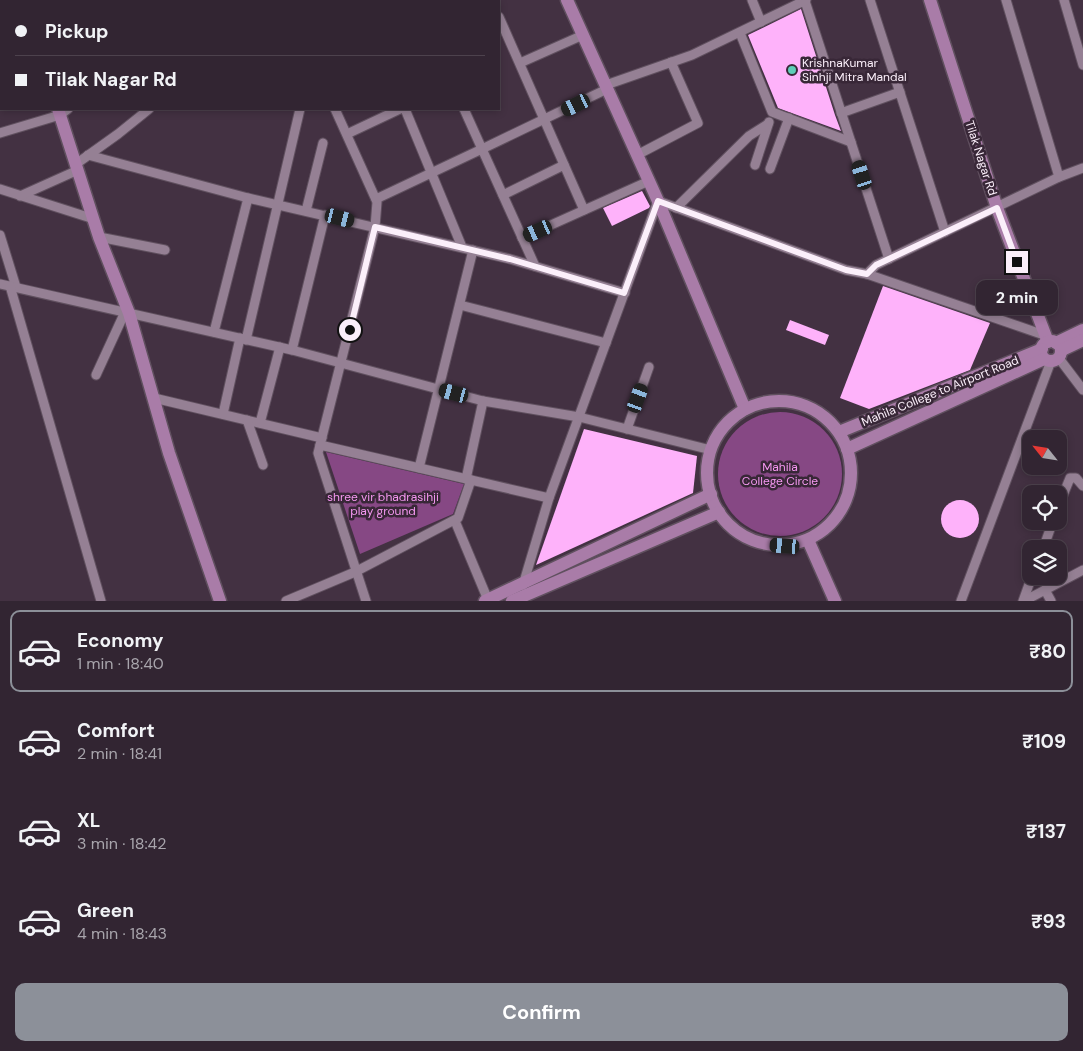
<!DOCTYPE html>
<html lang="en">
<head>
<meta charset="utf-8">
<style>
  :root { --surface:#322532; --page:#3a2d3a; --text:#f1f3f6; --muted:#a8a5ac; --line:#4d424d; --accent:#8c9099 }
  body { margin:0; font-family:"DM Sans",sans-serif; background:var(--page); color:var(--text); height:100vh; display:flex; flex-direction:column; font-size:19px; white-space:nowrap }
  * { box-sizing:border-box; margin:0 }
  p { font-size:16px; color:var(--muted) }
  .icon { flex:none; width:28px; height:28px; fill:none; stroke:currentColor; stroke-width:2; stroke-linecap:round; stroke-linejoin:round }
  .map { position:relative; height:601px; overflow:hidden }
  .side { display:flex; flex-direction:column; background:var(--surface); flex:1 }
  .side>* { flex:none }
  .top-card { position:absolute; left:0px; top:0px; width:500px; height:110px; box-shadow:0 2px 8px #0003,0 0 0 1px var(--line); display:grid; align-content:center; height:110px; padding:0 15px; background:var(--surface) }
  .needle { width:32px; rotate:300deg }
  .tools { position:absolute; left:1022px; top:430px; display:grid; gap:10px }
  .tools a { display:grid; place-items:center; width:45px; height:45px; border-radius:10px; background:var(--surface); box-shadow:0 2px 8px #0003,0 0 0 1px var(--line); font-size:25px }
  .end { position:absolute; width:22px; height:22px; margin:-11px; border:6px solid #fbeffa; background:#111; box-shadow:0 0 0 2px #111 }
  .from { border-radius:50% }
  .bubble { position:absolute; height:35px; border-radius:10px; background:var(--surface); box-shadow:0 2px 8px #0003,0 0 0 1px var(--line); font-size:16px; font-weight:700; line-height:35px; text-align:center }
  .car { position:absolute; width:15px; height:30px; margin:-15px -8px; border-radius:6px; box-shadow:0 0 4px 1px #0007; background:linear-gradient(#222 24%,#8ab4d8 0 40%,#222 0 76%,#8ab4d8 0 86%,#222 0) }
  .top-card b { display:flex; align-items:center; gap:18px; height:48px; font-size:19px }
  .top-card b+b { border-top:1px solid var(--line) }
  .top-card i { width:12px; height:12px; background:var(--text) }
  ul { padding:9px 0 0; list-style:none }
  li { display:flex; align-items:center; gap:15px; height:82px; margin:0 10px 8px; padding:0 5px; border:2px solid transparent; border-radius:10px }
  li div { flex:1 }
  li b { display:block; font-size:19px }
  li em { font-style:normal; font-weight:700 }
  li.selected { border-color:var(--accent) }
  li>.icon { width:45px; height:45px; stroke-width:1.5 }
  .action { display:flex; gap:10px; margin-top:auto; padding:10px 15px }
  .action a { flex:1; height:58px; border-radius:10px; background:var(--accent); color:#fff; font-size:20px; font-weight:700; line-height:58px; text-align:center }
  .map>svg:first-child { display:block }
  .green { fill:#864884 }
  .building { fill:#feb2fa }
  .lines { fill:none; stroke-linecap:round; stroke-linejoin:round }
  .street-casing { stroke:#60505f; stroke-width:11 }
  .secondary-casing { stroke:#60505f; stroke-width:15 }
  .street { stroke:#958094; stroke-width:9 }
  .secondary { stroke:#a97ca8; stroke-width:12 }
  .route { stroke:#fbeffa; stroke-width:6 }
  .poi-dot { fill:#5eceb8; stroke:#382737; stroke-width:2 }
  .labels { text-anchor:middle; stroke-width:5; stroke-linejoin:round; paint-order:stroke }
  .poi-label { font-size:12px; fill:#fbeffa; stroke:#382737; text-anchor:start }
  .street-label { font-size:12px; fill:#fbeffa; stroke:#382737 }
  .park-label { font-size:12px; fill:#f598f1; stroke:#382737 }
</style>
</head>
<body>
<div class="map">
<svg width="1083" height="601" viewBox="0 0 1083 601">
  <rect width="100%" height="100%" fill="#433142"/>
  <!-- green -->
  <g class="green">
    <circle cx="780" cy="474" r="62"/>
    <polygon points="326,452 464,484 453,514 360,554"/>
  </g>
  <!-- building -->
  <g class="building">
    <polygon points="801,9 835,115 841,131 778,108 748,35"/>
    <polygon points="642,191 650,206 649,208 612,226 603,208"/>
    <polygon points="883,286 990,323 970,370 869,409 840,398"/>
    <polygon points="790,320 829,335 825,345 786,330"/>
    <polygon points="584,429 697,456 693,493 536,565"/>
    <circle cx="960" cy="519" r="19"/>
  </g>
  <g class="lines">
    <!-- street casing -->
    <g class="street-casing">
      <g id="street">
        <polyline points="288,0 289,1"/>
        <polyline points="358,0 359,1"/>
        <polyline points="418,0 418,1"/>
        <polyline points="752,0 761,22"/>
        <polyline points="870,0 945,232"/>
        <polyline points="1006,0 1059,177"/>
        <polyline points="1064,0 1083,65"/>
        <polyline points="106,1 107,0"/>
        <polyline points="170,1 171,0"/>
        <polyline points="225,1 226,0"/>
        <polyline points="334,1 337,0"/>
        <polyline points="805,1 889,259"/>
        <polyline points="499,17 584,210"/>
        <polyline points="740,33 772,112 851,142"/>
        <polyline points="520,63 583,35"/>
        <polyline points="606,85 692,55 806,0"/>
        <polyline points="335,109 377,202 375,227 318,453 366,601"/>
        <polyline points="405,109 462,247"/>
        <polyline points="841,113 900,92"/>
        <polyline points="0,133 60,115 68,109"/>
        <polyline points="347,134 400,109"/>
        <polyline points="88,155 248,198 510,259 625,293"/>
        <polyline points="637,155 698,123 671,62"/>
        <polyline points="76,164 118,134 149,109"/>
        <polyline points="755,165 769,122"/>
        <polyline points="770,169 789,118"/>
        <polyline points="0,189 94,219"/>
        <polyline points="503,195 564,165"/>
        <polyline points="20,196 78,170"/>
        <polyline points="376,199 482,149 464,109"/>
        <polyline points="676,208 749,136 768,124"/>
        <polyline points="306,211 323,143"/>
        <polyline points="0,235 16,287"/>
        <polyline points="99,237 165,250"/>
        <polyline points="522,238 649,181"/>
        <polyline points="535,266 482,149 607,89"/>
        <polyline points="867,274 876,265 1059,177 1083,168"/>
        <polyline points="0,284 292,350 483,401 579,417 711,450"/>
        <polyline points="10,286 101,601"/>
        <polyline points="460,305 606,343"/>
        <polyline points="214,332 248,198"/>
        <polyline points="246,340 300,109"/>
        <polyline points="292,350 325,215"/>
        <polyline points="1058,357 1083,390"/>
        <polyline points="96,375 125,312"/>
        <polyline points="154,398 322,438"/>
        <polyline points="223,414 240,338"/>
        <polyline points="247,420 263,465"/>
        <polyline points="260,423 280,347"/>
        <polyline points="627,429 649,367"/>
        <polyline points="419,468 473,250"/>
        <polyline points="466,479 483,401"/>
        <polyline points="471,480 549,498"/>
        <polyline points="1059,505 1070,478 1076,478 1083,486"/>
        <polyline points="455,521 488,600"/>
        <polyline points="1043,549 1053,521"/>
        <polyline points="523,585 549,498 658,201 846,270 867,274 1044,335"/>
        <polyline points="1045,590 1051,601"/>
        <polyline points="286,601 355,572 458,518 471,480 320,445"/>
        <polyline points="961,601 1051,361"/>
        <polyline points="1023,601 1032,576"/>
        <polyline points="1024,601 1083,570"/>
      </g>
    </g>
    <!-- secondary casing -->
    <g class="secondary-casing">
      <g id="secondary">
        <polyline points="23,0 24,1"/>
        <polyline points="567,0 658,201 745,409"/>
        <polyline points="930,0 997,208 1048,342"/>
        <polyline points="58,109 99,237 129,313 169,453 220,601"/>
        <circle cx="1051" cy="351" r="10"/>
        <polyline points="1056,343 1083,330"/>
        <polyline points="1062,350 1083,340"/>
        <circle cx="779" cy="473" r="72"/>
        <polyline points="839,432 1042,349"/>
        <polyline points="847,449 1044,359"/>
        <polyline points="808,540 835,601"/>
        <polyline points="485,601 711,494"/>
        <polyline points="512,601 719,512"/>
      </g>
    </g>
    <!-- street -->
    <use href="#street" class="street"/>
    <!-- secondary -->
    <use href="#secondary" class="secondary"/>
  </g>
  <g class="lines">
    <!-- route -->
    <polyline class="route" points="350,330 375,227 510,259 624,293 658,201 846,270 867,274 876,265 997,208 1017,262"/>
  </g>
  <!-- markers -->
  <circle class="poi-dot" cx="792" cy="70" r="5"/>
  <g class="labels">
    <!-- poi labels -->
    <g class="poi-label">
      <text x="802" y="67">KrishnaKumar<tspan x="802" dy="14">Sinhji Mitra Mandal</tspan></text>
    </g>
    <!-- street labels -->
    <g class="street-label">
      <text transform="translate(981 158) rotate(72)" y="4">Tilak Nagar Rd</text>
      <text transform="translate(940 391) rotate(-22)" y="4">Mahila College to Airport Road</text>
    </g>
    <!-- park labels -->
    <g class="park-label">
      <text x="780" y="471">Mahila<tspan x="780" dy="14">College Circle</tspan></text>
      <text x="383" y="501">shree vir bhadrasihji<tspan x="383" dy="14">play ground</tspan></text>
    </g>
  </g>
</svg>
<div class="tools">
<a><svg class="needle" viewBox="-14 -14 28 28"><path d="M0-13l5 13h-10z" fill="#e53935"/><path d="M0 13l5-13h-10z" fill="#a8a5ac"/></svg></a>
<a><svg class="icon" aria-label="locate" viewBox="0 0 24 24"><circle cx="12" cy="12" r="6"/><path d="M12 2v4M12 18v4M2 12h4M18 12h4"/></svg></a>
<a><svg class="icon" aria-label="layers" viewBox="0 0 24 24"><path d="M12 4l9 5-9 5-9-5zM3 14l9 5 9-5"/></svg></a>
</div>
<i class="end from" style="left:350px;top:330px"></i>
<i class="end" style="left:1017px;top:262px"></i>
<div class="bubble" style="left:976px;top:280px;width:82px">2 min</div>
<i class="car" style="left:576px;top:105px;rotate:244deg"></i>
<i class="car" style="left:862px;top:175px;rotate:342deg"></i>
<i class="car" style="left:340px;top:218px;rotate:104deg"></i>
<i class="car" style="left:538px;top:231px;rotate:246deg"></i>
<i class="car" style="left:454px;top:393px;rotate:285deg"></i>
<i class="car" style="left:638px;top:398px;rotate:20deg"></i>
<i class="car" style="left:785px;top:546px;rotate:274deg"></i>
<div class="top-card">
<b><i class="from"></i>Pickup</b>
<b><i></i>Tilak Nagar Rd</b>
</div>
</div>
<section class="side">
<ul>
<li class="selected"><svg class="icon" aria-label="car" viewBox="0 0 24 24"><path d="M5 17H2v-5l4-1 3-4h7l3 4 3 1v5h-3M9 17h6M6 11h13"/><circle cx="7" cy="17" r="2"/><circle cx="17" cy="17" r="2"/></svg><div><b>Economy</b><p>1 min · 18:40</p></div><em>₹80</em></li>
<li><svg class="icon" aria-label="car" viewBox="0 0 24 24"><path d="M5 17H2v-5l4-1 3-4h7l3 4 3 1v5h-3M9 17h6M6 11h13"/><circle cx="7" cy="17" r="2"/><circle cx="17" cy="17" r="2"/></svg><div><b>Comfort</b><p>2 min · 18:41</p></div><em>₹109</em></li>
<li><svg class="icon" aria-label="car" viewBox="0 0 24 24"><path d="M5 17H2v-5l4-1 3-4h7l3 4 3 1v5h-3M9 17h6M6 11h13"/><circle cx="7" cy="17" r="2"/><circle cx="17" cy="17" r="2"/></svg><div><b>XL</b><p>3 min · 18:42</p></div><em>₹137</em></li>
<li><svg class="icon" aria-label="car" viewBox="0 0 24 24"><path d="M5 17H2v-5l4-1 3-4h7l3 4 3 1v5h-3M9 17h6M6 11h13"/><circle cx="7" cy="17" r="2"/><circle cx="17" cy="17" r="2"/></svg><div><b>Green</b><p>4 min · 18:43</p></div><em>₹93</em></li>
</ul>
<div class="action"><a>Confirm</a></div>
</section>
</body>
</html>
